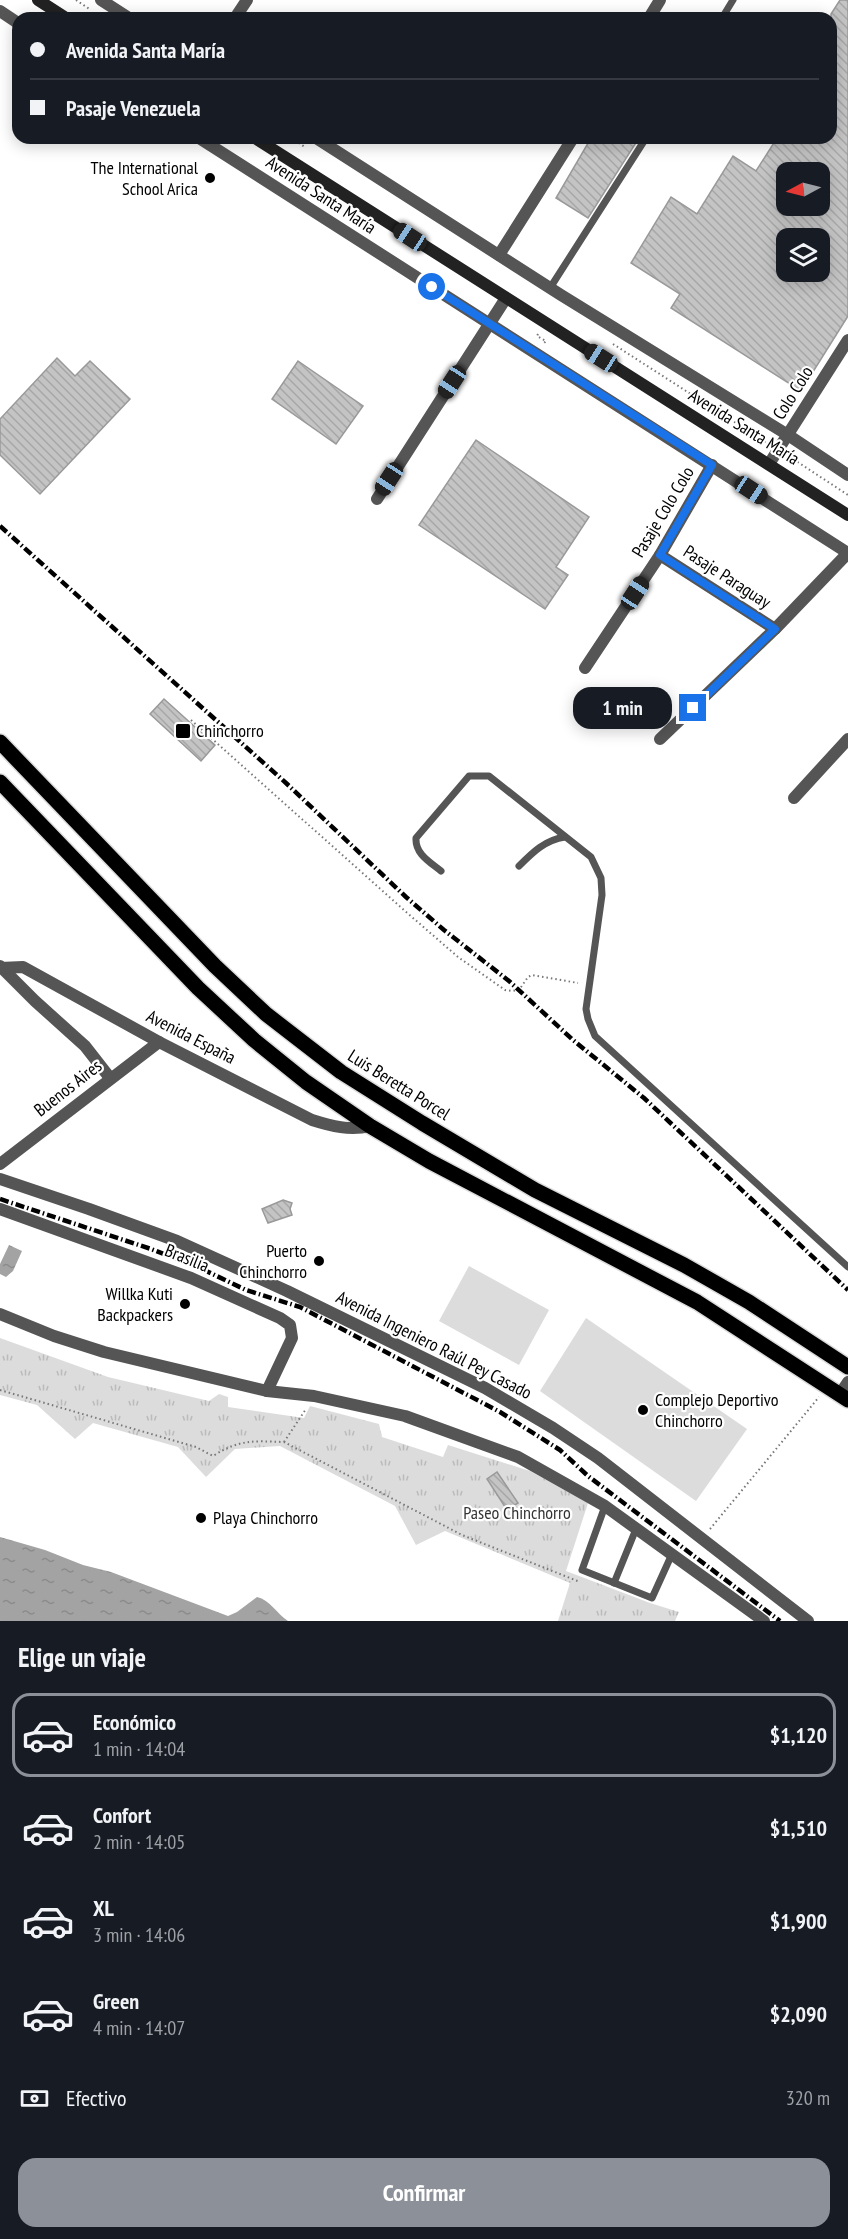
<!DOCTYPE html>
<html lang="es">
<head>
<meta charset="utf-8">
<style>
  :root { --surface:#171b24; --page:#20242c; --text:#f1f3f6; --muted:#9ea1a6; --line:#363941; --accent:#8c9099 }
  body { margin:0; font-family:"PT Sans Narrow",sans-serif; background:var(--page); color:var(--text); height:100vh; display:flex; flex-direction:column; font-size:22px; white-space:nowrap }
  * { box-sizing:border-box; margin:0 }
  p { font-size:20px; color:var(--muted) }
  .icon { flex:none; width:33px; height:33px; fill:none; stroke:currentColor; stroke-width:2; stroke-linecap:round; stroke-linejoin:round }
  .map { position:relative; height:1621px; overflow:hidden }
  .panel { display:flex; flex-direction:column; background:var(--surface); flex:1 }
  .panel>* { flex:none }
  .guide { position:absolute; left:12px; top:12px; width:825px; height:132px; border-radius:18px; box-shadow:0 3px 15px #0003; display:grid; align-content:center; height:132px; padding:0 18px; background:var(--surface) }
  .needle { width:39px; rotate:263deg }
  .tools { position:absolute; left:776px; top:162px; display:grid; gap:12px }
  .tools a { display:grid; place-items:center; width:54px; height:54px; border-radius:12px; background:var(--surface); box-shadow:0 3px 15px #0003; font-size:30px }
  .end { position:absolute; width:27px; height:27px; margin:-14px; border:8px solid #1a73e8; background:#fff; box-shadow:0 0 0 3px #fff }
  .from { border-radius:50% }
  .bubble { position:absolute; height:42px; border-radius:18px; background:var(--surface); box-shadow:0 3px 15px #0003; font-size:20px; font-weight:800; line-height:42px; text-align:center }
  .car { position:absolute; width:18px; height:36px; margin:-18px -9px; border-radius:8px; box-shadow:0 0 4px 2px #0007; background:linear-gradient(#222 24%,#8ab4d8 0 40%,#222 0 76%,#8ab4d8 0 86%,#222 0) }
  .guide b { display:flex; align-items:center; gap:21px; height:57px; font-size:22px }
  .guide b+b { border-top:2px solid var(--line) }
  .guide i { width:15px; height:15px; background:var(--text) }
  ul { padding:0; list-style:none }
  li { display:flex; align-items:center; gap:18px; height:84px; margin:0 12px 9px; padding:0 6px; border:3px solid transparent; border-radius:18px }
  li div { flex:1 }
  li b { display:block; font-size:22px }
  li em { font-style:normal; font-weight:800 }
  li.on { border-color:var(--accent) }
  li>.icon { width:54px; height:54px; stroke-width:1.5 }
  h2 { padding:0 18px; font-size:27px; line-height:72px }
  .pay { display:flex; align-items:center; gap:15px; height:66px; padding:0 18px; font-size:22px }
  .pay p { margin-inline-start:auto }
  .cta { display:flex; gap:12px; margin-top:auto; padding:12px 18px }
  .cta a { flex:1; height:69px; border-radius:18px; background:var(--accent); color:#fff; font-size:24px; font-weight:800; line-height:69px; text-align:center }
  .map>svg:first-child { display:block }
  .grass { fill:url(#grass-tufts) }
  .pitch { fill:#dcdcdc }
  .water { fill:url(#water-ripples) }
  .building { fill:url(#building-back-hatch); stroke:#999; stroke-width:1.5; fill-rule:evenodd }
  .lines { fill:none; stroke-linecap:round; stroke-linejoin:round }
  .primary-casing { stroke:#dbdbdb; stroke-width:18 }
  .path { stroke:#777; stroke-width:2; stroke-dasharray:1.5 3; stroke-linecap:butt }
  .service { stroke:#555; stroke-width:7 }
  .minor { stroke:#555; stroke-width:12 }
  .tertiary { stroke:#555; stroke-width:12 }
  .secondary { stroke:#222; stroke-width:12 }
  .primary { stroke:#000; stroke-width:15 }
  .rail { stroke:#000; stroke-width:4.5; stroke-dasharray:9 3 1.5 3; stroke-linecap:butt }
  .route { stroke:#1a73e8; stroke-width:8 }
  .poi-dot { fill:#000; stroke:#fff; stroke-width:2 }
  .labels { text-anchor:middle; stroke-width:4.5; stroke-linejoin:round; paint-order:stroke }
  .poi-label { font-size:18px; fill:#000; stroke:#fff; text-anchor:end }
  .street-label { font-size:18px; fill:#000; stroke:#fff }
  .park-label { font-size:18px; fill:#333; stroke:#fff }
</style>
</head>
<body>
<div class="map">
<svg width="848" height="1621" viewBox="0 0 848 1621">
  <defs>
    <pattern id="grass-tufts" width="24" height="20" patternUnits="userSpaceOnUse" patternTransform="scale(1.5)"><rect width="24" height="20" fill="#dcdcdc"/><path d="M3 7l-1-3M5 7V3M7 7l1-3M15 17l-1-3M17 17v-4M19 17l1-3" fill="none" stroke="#bbb"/></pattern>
    <pattern id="water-ripples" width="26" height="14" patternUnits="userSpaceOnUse" patternTransform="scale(1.5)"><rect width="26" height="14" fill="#a3a3a3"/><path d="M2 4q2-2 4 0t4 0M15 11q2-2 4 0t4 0" fill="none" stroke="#8b8b8b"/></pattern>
    <pattern id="building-back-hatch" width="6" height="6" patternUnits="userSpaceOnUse" patternTransform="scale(1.5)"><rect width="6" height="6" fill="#c4c4c4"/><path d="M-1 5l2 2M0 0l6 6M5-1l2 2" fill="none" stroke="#a7a7a7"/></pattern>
  </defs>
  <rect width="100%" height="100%" fill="#fff"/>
  <!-- grass -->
  <polygon class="grass" points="0,1338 108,1377 209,1401 219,1394 228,1397 228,1407 304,1418 310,1406 379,1424 382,1437 443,1457 448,1445 530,1471 588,1503 566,1571 650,1603 679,1612 675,1621 558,1621 570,1583 445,1531 416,1545 395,1506 280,1446 235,1449 206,1477 178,1447 93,1423 75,1439 37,1405 0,1395"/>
  <!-- pitch -->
  <g class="pitch">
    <polygon points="469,1266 549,1310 519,1365 439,1321"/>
    <polygon points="586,1318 747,1429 696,1501 540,1391"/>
  </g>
  <!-- water -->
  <g class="water">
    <polygon points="9,1245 22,1251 13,1271 6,1277 0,1274 0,1264"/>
    <path d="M 0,1537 L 45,1550 L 83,1565 L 111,1572 L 228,1616 L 237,1612 L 257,1597 C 270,1600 277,1614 288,1621 L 0,1621 Z"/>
  </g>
  <!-- building -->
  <g class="building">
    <path d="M 840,0 L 848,0 L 848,316 L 801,391 L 671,308 L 680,294 L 631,263 L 671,197 L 697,214 L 733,156 L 756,171 L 777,138 L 831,138 L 831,14 ZM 786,172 L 819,172 L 819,206 L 786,206 ZM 786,238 L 819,238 L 819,272 L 786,272 Z"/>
    <polygon points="591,138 639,138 588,218 556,198"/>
    <polygon points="57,358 75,376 90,361 130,399 40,494 0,455 0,419"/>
    <polygon points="298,361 363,406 336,444 272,399"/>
    <polygon points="476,440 589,517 556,567 568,575 545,609 419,525"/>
    <polygon points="164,699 215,745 201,761 150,714"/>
    <polygon points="283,1200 292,1203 290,1209 292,1215 268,1223 262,1209"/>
    <polygon points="497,1472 518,1503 507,1510 487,1479"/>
  </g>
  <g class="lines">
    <!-- primary casing -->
    <g class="primary-casing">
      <g id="primary">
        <polyline points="0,742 215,966 266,1014 341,1072 422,1123 535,1190 684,1265 749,1302 848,1367"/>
        <polyline points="0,782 198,988 254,1040 306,1082 370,1126 429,1161 697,1302 848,1400"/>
      </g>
    </g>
    <!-- path -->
    <g class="path">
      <polyline points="76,0 91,10"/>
      <polyline points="291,138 305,147"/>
      <polyline points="538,334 537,336 546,341 543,344"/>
      <polyline points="613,344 767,443"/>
      <polyline points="790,457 848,495"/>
      <polyline points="191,720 405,911 458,957 505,990 512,991 519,990 528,977 532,975 578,983"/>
      <path d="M 0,1390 L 196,1447 L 213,1456 C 240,1439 253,1441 284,1442 L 462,1535 L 580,1582"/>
      <polyline points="284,1442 306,1409"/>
      <polyline points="710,1529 819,1397"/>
    </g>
    <!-- service -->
    <g class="service">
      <polyline points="722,18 733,0"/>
      <polyline points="550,288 646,138"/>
      <path d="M 519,866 C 533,852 545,840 565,837"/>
      <path d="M 441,871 C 430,862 415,854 416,838 L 469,776 L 489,776 L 591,857 L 601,878 L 602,895 L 586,1009 L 588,1019 L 595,1036 L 848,1267"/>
      <polyline points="605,1506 582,1570 652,1598 672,1554"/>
      <polyline points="614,1583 636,1529"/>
    </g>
    <!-- minor -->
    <g class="minor">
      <polyline points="101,0 129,18"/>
      <polyline points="0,11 18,23"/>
      <polyline points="235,18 247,0"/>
      <polyline points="649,18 660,0"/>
      <path d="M 199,138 C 415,276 632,413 848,553"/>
      <polyline points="316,138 561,295 788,435 848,475"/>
      <polyline points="499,255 573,138"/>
      <polyline points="769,464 848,340"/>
      <polyline points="377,499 506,298"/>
      <polyline points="660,555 775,629"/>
      <polyline points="585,668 660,555 712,465"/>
      <polyline points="660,739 775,629 848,553"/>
      <polyline points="794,798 848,739"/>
      <polyline points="0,1179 89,1209 177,1241 287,1291 485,1388 553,1428 598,1458 808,1621"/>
      <polyline points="0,1209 191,1278 280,1318 290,1325 292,1338 267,1391"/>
      <polyline points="0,1314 54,1336 104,1352 267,1391 314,1396 405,1416 518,1457 605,1506 764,1621"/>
    </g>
    <!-- tertiary -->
    <g class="tertiary">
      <polyline points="0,966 35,1001 85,1046 110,1078"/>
      <path d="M 0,968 L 23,967 L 159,1042 L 312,1120 C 331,1126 350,1131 370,1126"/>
      <polyline points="0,1164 159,1042"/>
      <polyline points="840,1394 848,1382"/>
    </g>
    <!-- secondary -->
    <g class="secondary">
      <polyline points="38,0 66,18"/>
      <polyline points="255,138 848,515"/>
    </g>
    <!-- primary -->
    <use href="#primary" class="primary"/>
    <!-- rail -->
    <g class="rail">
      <polyline points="0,526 286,783 406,897 444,930 509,981 573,1040 644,1098 848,1290"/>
      <polyline points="0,1199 151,1249 200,1268 246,1290 300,1307 500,1412 560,1450 588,1476 780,1621"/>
    </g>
  </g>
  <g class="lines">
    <!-- route -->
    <polyline class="route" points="432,287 712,465 660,555 775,629 693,708"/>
  </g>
  <!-- markers -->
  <g class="poi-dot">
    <circle cx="210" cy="178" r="6"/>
    <rect x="175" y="723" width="16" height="16" rx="3"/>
    <circle cx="319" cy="1261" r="6"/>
    <circle cx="185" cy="1304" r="6"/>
    <circle cx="643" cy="1410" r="6"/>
    <circle cx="201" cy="1518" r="6"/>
  </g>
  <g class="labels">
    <!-- poi labels -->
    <g class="poi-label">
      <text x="198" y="174">The International<tspan x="198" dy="21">School Arica</tspan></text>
      <text x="196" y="737" text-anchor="start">Chinchorro</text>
      <text x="307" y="1257">Puerto<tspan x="307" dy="21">Chinchorro</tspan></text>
      <text x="173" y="1300">Willka Kuti<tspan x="173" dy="21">Backpackers</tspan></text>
      <text x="655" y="1406" text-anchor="start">Complejo Deportivo<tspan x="655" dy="21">Chinchorro</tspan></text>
      <text x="213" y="1524" text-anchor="start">Playa Chinchorro</text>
    </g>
    <!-- street labels -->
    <g class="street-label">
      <text transform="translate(321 195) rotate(33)" y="6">Avenida Santa María</text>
      <text transform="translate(793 393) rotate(-58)" y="6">Colo Colo</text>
      <text transform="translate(744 427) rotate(32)" y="6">Avenida Santa María</text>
      <text transform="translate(663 512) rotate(-59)" y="6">Pasaje Colo Colo</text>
      <text transform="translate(727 577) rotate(33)" y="6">Pasaje Paraguay</text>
      <text transform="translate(191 1037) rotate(27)" y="6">Avenida España</text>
      <text transform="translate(399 1085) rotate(32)" y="6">Luis Beretta Porcel</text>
      <text transform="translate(68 1088) rotate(-38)" y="6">Buenos Aires</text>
      <text transform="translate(187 1258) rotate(22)" y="6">Brasilia</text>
      <text transform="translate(434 1345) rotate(27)" y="6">Avenida Ingeniero Raúl Pey Casado</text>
    </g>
    <!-- park labels -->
    <g class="park-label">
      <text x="517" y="1519">Paseo Chinchorro</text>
    </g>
  </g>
</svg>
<div class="tools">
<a><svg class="needle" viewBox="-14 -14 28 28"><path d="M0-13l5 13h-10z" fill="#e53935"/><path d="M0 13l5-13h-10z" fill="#9ea1a6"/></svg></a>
<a><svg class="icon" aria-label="layers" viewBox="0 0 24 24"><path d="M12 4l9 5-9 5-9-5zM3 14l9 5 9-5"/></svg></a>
</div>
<i class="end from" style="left:432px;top:287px"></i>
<i class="end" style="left:693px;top:708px"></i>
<div class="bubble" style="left:573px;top:687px;width:99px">1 min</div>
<i class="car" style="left:410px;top:237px;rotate:303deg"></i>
<i class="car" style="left:601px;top:358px;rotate:302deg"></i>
<i class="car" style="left:452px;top:382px;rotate:213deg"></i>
<i class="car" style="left:389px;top:479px;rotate:213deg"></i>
<i class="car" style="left:751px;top:490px;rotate:123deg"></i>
<i class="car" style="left:635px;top:593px;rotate:33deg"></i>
<div class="guide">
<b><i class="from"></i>Avenida Santa María</b>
<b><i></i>Pasaje Venezuela</b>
</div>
</div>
<section class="panel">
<h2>Elige un viaje</h2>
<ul>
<li class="on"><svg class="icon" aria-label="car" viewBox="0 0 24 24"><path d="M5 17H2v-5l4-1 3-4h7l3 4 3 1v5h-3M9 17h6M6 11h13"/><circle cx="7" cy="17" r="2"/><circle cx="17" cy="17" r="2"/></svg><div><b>Económico</b><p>1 min · 14:04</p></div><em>$1,120</em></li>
<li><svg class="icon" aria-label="car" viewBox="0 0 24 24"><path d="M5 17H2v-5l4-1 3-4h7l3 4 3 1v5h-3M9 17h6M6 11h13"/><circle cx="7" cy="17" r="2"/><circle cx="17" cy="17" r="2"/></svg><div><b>Confort</b><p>2 min · 14:05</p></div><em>$1,510</em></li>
<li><svg class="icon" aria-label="car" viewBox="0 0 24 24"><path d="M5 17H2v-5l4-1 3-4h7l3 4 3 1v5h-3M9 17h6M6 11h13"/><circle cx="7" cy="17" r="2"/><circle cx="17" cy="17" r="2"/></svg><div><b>XL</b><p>3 min · 14:06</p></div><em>$1,900</em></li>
<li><svg class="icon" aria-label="car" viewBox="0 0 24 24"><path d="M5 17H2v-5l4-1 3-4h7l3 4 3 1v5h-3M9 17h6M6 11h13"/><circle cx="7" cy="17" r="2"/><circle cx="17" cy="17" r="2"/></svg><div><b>Green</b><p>4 min · 14:07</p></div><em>$2,090</em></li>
</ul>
<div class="pay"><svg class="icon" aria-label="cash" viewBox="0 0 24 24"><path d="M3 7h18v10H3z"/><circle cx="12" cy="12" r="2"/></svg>Efectivo<p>320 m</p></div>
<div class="cta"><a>Confirmar</a></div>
</section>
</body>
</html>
